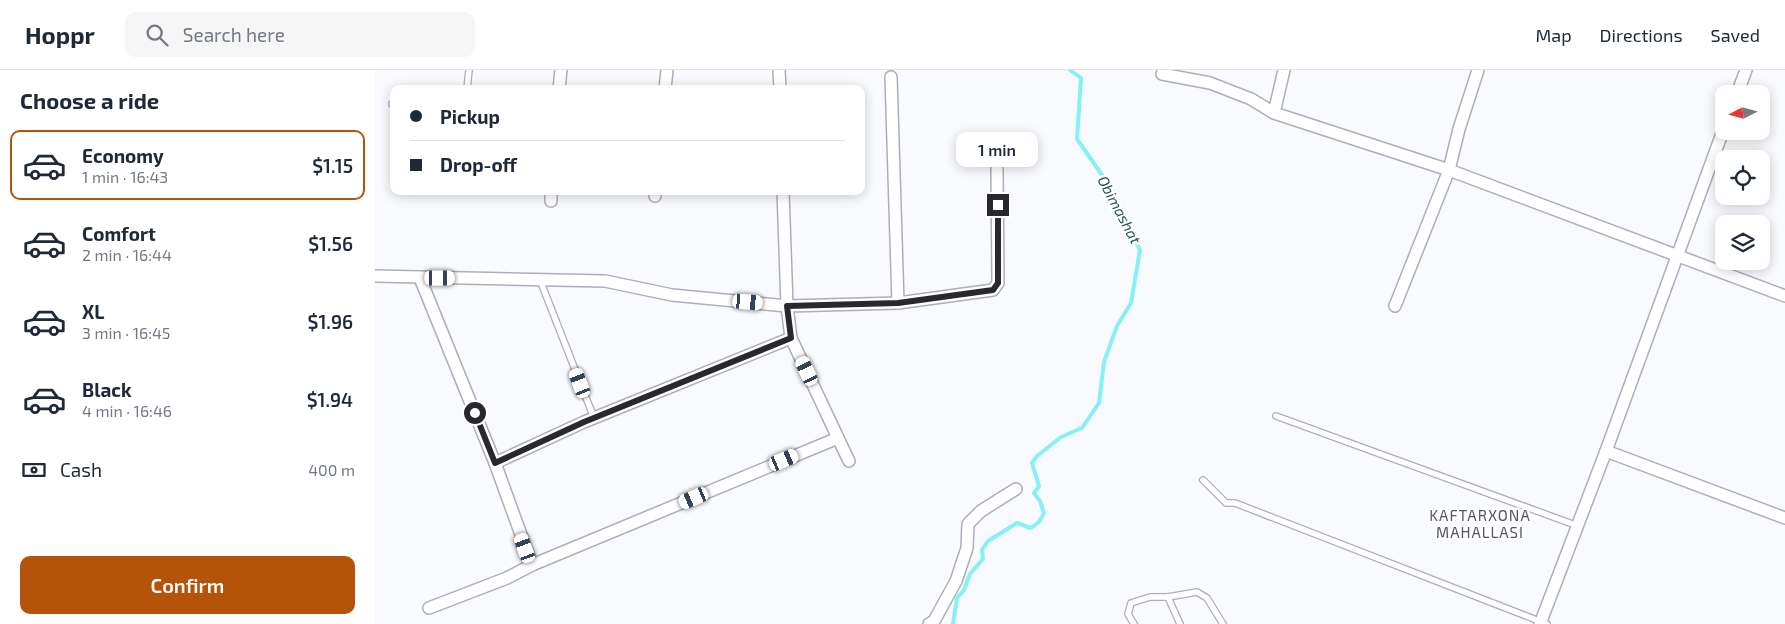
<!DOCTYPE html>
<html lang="en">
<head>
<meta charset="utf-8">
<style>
  :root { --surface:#fff; --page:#f6f6f7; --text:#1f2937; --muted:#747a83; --line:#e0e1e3; --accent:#b45309 }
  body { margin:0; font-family:"Exo 2",sans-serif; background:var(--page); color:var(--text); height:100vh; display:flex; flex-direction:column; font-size:19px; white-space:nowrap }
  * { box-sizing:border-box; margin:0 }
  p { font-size:16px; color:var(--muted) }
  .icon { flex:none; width:28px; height:28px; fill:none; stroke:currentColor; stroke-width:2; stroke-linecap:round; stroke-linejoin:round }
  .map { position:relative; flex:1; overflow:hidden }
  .details { display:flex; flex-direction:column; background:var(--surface); width:375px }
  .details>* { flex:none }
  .hud { position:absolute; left:15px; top:15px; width:475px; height:110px; border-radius:10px; box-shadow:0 2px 12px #0003; display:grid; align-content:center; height:110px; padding:0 20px; background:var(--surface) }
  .needle { width:32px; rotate:264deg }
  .controls { position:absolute; left:1340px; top:15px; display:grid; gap:10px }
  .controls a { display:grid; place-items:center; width:55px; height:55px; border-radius:10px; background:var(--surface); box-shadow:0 2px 12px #0003; font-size:25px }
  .end { position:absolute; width:22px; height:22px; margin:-11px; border:6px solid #29292d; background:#fff; box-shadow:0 0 0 2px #fff }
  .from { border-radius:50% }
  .bubble { position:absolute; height:35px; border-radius:10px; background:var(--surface); box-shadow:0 2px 12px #0003; font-size:16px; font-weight:600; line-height:35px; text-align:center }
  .car { position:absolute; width:15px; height:30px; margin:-15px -8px; border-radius:6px; box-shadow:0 0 4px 1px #0007; background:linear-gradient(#fff 24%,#345 0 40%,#fff 0 76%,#345 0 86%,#fff 0) }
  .hud b { display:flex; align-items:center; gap:18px; height:48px; font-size:19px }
  .hud b+b { border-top:1px solid var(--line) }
  .hud i { width:12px; height:12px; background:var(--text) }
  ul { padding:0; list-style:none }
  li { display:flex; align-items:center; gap:15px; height:70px; margin:0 10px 8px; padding:0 10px; border:2px solid transparent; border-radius:10px }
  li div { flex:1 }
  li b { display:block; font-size:19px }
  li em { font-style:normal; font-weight:600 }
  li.on { border-color:var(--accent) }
  li>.icon { width:45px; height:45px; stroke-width:1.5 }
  h2 { padding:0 20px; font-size:22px; line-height:60px }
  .pay { display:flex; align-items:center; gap:12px; height:55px; padding:0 20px; font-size:19px }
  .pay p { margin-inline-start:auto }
  .cta { display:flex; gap:10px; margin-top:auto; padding:10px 20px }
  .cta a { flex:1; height:58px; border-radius:10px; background:var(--accent); color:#fff; font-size:20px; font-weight:600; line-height:58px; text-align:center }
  header { display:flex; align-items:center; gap:30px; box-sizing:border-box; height:70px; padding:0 25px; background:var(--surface); border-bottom:1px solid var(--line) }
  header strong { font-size:24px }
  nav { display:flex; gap:28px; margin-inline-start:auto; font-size:18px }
  .search { width:350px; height:45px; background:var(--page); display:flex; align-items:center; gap:12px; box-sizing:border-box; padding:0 18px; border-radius:10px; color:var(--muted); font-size:19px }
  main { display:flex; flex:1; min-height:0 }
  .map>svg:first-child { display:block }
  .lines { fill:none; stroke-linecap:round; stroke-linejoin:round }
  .stream { stroke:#85f0f5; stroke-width:4 }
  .service-casing { stroke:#adaeb8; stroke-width:8 }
  .minor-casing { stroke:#adaeb8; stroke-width:14 }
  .service { stroke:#fff; stroke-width:5.5 }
  .minor { stroke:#fff; stroke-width:11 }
  .route { stroke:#29292d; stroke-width:6 }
  .labels { text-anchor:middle; stroke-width:5; stroke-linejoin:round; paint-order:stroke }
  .water-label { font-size:15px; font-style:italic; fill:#245457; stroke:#fff }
  .neighbourhood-label { font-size:15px; letter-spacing:1px; fill:#555660; stroke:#fff }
</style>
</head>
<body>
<header>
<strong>Hoppr</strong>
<div class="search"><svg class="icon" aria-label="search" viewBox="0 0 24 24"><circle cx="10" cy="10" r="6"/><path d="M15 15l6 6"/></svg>Search here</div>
<nav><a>Map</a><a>Directions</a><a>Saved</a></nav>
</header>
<main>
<section class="details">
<h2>Choose a ride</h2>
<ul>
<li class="on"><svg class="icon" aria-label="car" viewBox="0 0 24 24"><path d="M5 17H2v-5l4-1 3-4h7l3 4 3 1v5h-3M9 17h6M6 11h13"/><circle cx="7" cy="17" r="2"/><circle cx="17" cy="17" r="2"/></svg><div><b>Economy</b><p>1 min · 16:43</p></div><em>$1.15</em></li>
<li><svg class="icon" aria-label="car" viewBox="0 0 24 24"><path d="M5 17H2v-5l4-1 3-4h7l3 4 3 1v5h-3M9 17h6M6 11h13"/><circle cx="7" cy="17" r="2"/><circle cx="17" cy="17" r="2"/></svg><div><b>Comfort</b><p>2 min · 16:44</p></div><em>$1.56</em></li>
<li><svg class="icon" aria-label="car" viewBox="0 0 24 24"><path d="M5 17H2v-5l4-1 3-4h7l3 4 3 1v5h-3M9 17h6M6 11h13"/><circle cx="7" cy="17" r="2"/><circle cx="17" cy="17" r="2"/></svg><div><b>XL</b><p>3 min · 16:45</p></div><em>$1.96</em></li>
<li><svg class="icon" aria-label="car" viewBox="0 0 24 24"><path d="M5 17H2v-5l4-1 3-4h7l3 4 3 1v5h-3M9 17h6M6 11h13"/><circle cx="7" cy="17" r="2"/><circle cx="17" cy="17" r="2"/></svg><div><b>Black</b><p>4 min · 16:46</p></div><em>$1.94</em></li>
</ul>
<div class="pay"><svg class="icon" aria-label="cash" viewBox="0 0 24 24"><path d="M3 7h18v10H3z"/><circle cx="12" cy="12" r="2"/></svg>Cash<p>400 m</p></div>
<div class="cta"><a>Confirm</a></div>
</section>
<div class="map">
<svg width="1410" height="554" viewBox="0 0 1410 554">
  <rect width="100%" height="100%" fill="#f9fafe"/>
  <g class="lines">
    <!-- stream -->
    <polyline class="stream" points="578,554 582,528 589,520 595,504 608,489 607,480 613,471 642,453 656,458 664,452 669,443 665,431 659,423 664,416 657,393 662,386 686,367 707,358 724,333 729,292 742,256 756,233 765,180 736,118 702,69 706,8 695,0"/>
    <!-- service casing -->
    <g class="service-casing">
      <g id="service">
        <polyline points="92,19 94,0"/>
        <polyline points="17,34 19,34"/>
        <polyline points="165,210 219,348"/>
        <polyline points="901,346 1203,456"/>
        <polyline points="828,410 851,433 860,433 1172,554"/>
        <polyline points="793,527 805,554"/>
        <polyline points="759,554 753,544 756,533 775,527 793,527 822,522 832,528 848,554"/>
      </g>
    </g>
    <!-- minor casing -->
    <g class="minor-casing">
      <g id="minor">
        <polyline points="404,0 405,19"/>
        <polyline points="909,0 899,43 1074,100 1410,226"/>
        <polyline points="787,4 835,13 876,29 899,43"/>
        <polyline points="516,7 523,233"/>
        <polyline points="184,19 186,0"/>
        <polyline points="290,19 292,0"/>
        <polyline points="1362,24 1371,0"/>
        <polyline points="280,126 280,121"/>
        <polyline points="176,131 176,121"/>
        <polyline points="0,206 230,211 297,225 412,236 523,233 618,220 623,213 622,99"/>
        <polyline points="45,208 120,393 157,495"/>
        <polyline points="1020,236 1074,100 1084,59 1103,0"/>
        <polyline points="463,368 474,391"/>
        <polyline points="1231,381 1410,448"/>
        <polyline points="120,393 209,352 416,268"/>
        <polyline points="54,538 132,508 157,495 463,368 416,268 412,236 408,121"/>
        <polyline points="554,554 559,551 581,511 592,478 593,454 606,441 641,419"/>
        <polyline points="1165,554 1231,381 1349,58"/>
      </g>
    </g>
    <!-- service -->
    <use href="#service" class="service"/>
    <!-- minor -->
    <use href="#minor" class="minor"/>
  </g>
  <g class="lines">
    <!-- route -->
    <polyline class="route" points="100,343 120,393 209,352 416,268 412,236 523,233 618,220 623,213 623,135"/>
  </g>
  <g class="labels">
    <!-- water labels -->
    <g class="water-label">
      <text transform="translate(744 140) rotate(62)" y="5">Obimashat</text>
    </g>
    <!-- neighbourhood labels -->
    <g class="neighbourhood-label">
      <text x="1105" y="451">KAFTARXONA<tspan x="1105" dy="17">MAHALLASI</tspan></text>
    </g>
  </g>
</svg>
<div class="controls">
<a><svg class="needle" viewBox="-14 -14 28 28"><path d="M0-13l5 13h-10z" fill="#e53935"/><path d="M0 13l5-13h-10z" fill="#747a83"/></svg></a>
<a><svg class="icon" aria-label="locate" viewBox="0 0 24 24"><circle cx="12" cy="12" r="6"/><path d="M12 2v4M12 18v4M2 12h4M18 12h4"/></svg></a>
<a><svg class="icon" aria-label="layers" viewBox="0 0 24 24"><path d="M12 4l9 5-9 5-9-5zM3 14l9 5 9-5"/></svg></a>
</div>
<i class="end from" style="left:100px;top:343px"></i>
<i class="end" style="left:623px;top:135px"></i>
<div class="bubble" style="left:581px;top:62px;width:82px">1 min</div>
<i class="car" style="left:65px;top:208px;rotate:90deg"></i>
<i class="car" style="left:373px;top:232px;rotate:95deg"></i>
<i class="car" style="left:432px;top:301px;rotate:335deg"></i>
<i class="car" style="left:205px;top:313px;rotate:339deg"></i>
<i class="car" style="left:409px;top:390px;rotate:67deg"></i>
<i class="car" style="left:319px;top:428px;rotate:247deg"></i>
<i class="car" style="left:150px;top:478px;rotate:340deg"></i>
<div class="hud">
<b><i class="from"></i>Pickup</b>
<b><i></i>Drop-off</b>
</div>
</div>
</main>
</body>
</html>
